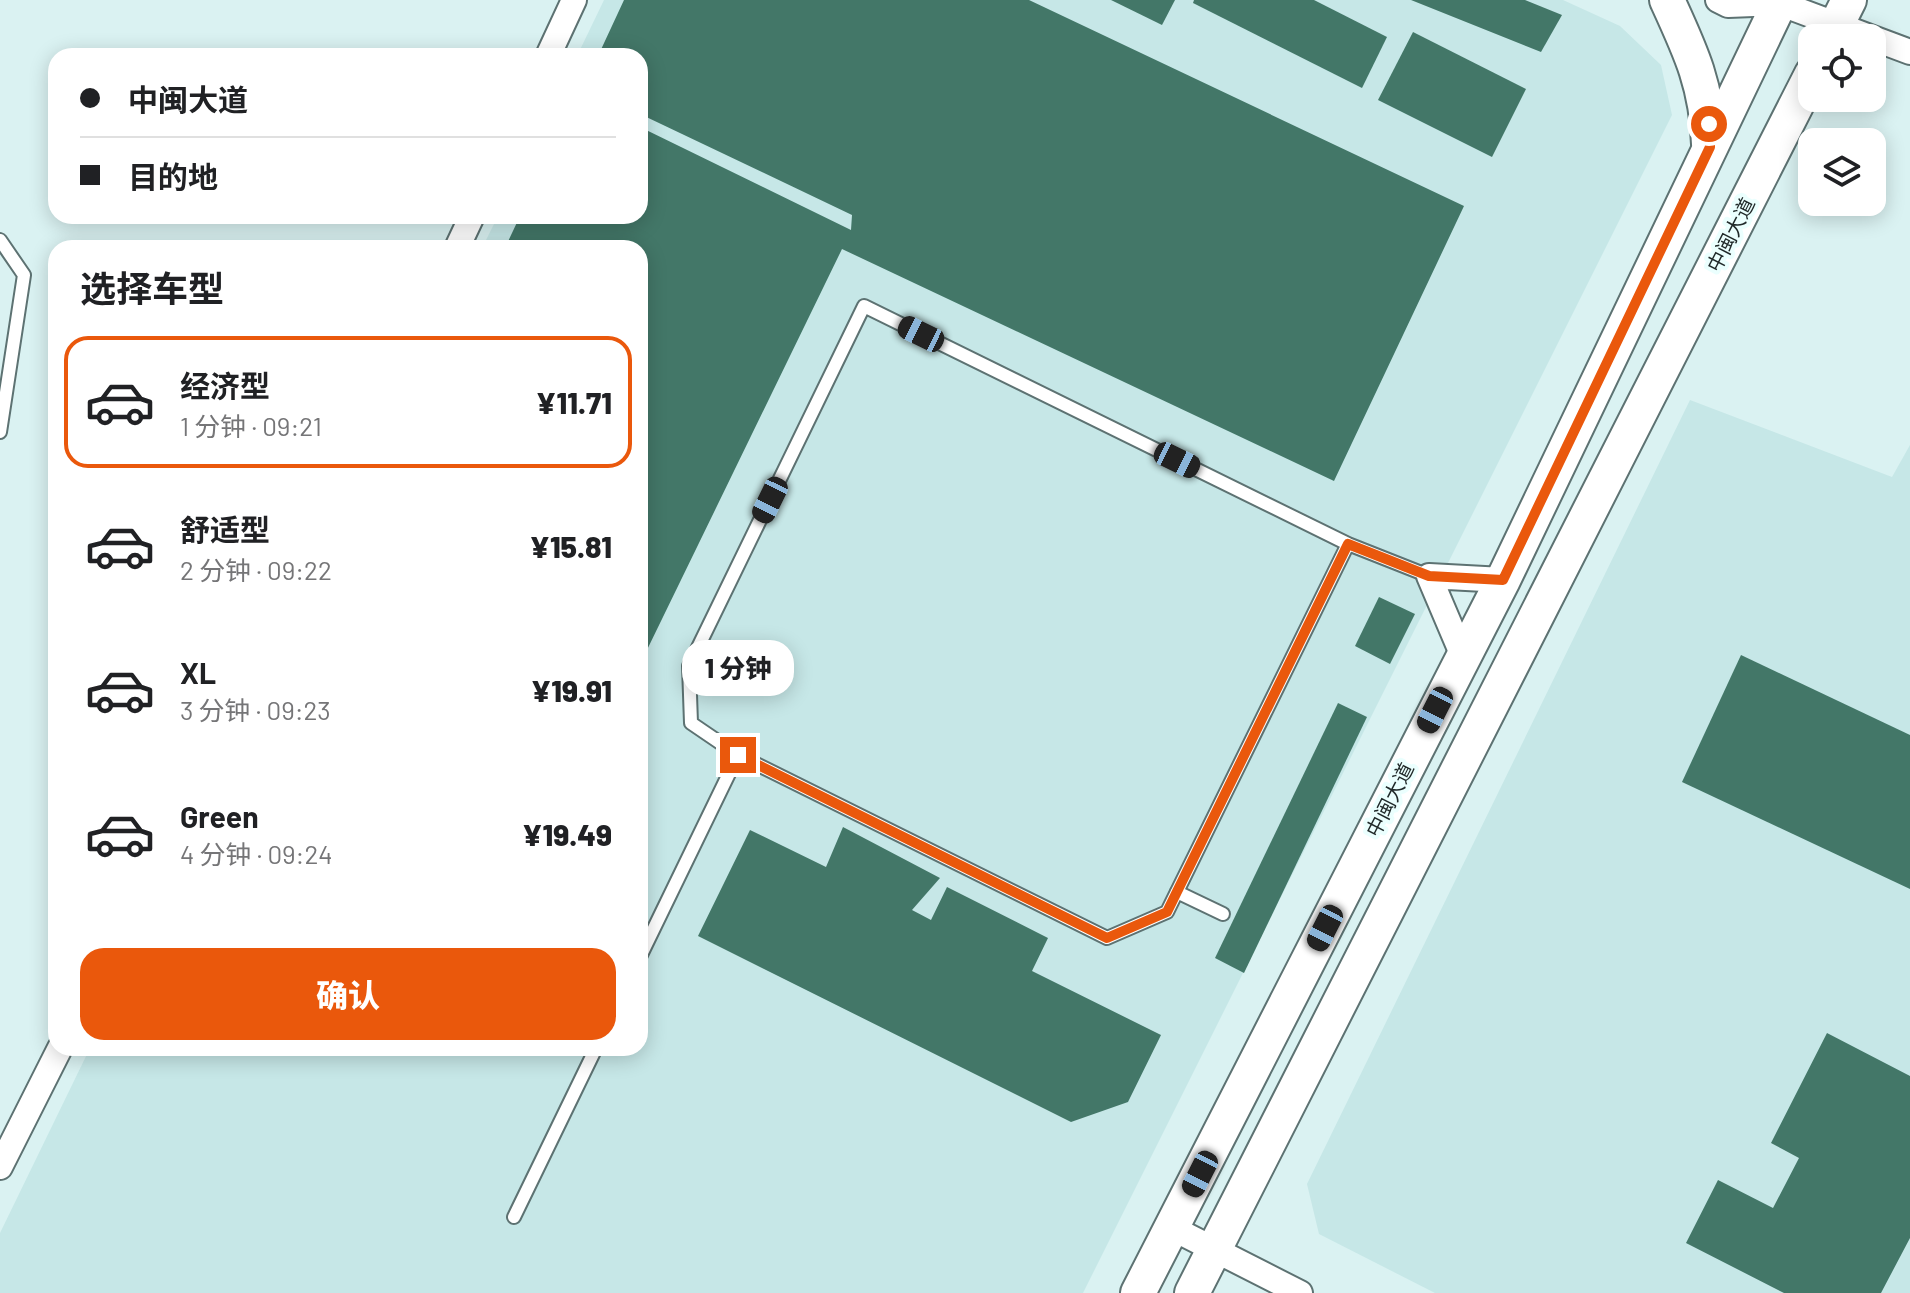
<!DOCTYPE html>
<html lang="zh">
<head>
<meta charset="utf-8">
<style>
  :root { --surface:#fff; --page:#f6f6f6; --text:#202124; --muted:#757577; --line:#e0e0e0; --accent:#ea580c }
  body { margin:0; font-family:Barlow,"Noto Sans SC",sans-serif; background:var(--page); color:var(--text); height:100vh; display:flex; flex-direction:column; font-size:30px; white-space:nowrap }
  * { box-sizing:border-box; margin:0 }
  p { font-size:26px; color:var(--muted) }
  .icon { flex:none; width:44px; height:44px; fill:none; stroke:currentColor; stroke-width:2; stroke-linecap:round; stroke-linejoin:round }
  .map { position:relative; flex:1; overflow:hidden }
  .sheet { position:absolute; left:48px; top:240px; width:600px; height:816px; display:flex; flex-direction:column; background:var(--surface); border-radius:24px; box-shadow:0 4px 20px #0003 }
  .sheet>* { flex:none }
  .top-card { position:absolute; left:48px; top:48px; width:600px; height:176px; border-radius:24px; box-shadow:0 4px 20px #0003; display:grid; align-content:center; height:176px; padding:0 32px; background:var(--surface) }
  .fabs { position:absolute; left:1798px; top:24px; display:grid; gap:16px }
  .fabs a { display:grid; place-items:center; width:88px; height:88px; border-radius:16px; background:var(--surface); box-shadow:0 4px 20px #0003; font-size:40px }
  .end { position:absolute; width:36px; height:36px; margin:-18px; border:10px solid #ea580c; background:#fff; box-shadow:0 0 0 4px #fff }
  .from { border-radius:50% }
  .bubble { position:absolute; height:56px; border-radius:24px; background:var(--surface); box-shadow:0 4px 20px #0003; font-size:26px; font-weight:800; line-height:56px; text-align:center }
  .car { position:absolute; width:24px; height:48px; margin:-24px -12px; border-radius:10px; box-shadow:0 0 6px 2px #0007; background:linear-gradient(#222 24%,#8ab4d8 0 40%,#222 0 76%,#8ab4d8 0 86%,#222 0) }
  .top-card b { display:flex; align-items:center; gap:28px; height:76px; font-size:30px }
  .top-card b+b { border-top:2px solid var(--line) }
  .top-card i { width:20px; height:20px; background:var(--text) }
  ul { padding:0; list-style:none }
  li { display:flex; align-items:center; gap:24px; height:132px; margin:0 16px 12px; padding:0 16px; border:4px solid transparent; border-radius:24px }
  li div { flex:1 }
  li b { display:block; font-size:30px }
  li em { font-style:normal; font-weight:800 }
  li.selected { border-color:var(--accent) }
  li>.icon { width:72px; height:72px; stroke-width:1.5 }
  h2 { padding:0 32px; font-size:36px; line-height:96px }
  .cta { display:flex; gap:16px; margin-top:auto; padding:16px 32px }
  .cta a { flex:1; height:92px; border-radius:24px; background:var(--accent); color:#fff; font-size:32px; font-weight:800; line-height:92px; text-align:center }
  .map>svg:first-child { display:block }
  .built { fill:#c6e7e7 }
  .building { fill:#437768 }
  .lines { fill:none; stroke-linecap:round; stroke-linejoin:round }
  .lane-casing { stroke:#5d7272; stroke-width:16 }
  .street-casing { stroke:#5d7272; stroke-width:28 }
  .secondary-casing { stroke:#5d7272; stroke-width:38 }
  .lane { stroke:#fff; stroke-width:12 }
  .street { stroke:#fff; stroke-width:24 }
  .secondary { stroke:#fff; stroke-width:34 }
  .route { stroke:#ea580c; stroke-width:10 }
  .labels { text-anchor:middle; stroke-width:8; stroke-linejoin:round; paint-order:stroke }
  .street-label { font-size:20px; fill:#212a2a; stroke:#ebfffe }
</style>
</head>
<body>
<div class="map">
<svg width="1910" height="1293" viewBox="0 0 1910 1293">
  <rect width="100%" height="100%" fill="#daf2f2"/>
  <!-- built -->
  <g class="built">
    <polygon points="604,0 1563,0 1620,26 1661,65 1672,115 1083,1293 0,1293 0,1233 90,1048 640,1048 640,248 482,248 498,216 640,216 640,56 577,56"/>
    <polygon points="1690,400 1892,477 1910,445 1910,1293 1435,1293 1319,1234 1307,1184"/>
  </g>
  <!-- building -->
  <g class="building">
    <polygon points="624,0 1029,0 1464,206 1334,481 842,249 644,656 640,654 640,248 505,248 520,216 640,216 640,127 851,230 852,215 640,114 640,56 598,56"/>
    <polygon points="1111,0 1175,0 1162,25"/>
    <polygon points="1194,0 1314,0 1387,37 1362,88 1193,3"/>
    <polygon points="1411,0 1525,0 1562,15 1541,52"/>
    <polygon points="1413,32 1526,89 1492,157 1378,100"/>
    <polygon points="1379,597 1415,614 1390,664 1355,646"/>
    <polygon points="1741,655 1910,735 1910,889 1682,782"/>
    <polygon points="1338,703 1367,717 1244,973 1215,958"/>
    <polygon points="843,827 940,878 912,910 931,920 947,887 1048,938 1032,971 1161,1035 1128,1102 1071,1122 698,936 750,830 826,867"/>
    <polygon points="1827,1033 1910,1076 1910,1238 1881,1293 1784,1293 1686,1243 1718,1180 1773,1208 1799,1158 1771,1143"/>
  </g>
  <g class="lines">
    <!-- lane casing -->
    <g class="lane-casing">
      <g id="lane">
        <polyline points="0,240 24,275 0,432"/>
        <polyline points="1348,544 1167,912 1107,938 738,755 691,723 689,666 864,306 1348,544 1429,576"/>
        <polyline points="1177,892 1223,914"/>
        <polyline points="640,957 738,755"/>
        <polyline points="514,1217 596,1048"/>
      </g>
    </g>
    <!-- street casing -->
    <g class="street-casing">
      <g id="street">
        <polyline points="1718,0 1728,5 1779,3 1910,52"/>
        <polyline points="548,56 574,0"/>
        <polyline points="457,248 472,216"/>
        <polyline points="1463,656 1429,576 1503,580"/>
        <polyline points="0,1167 60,1048"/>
        <polyline points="1172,1228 1300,1293"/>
      </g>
    </g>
    <!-- secondary casing -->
    <g class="secondary-casing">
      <g id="secondary">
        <path d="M 1667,0 C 1691,52 1707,86 1709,144"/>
        <polyline points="1830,38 1849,0"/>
        <polyline points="1138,1293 1503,580 1781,0"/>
        <polyline points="1192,1293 1812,74"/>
      </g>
    </g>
    <!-- lane -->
    <use href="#lane" class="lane"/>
    <!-- street -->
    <use href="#street" class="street"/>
    <!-- secondary -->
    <use href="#secondary" class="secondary"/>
  </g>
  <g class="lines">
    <!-- route -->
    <polyline class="route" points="738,755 1107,938 1167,912 1348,544 1429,576 1503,580 1710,147 1709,124"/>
  </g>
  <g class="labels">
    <!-- street labels -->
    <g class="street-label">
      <text transform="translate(1731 235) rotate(-63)" y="7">中闽大道</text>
      <text transform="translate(1390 800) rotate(-63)" y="7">中闽大道</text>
    </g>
  </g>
</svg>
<div class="fabs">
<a><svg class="icon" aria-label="locate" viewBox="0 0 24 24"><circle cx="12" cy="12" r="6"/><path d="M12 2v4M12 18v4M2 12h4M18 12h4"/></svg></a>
<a><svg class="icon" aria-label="layers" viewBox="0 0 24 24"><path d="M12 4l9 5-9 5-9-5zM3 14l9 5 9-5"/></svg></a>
</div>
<i class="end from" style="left:1709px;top:124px"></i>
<i class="end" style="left:738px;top:755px"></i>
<div class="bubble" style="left:682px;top:640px;width:112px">1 分钟</div>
<i class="car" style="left:921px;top:334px;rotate:296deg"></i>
<i class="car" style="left:1177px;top:460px;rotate:116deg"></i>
<i class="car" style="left:770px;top:500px;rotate:206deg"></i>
<i class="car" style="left:1435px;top:710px;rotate:207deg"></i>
<i class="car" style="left:1325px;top:928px;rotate:207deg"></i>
<i class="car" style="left:1200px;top:1174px;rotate:207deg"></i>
<div class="top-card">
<b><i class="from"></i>中闽大道</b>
<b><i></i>目的地</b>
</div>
<section class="sheet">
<h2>选择车型</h2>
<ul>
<li class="selected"><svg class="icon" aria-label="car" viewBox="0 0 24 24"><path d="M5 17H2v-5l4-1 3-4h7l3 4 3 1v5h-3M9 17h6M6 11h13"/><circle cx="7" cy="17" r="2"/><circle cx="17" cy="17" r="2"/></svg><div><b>经济型</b><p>1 分钟 · 09:21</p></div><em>¥11.71</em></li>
<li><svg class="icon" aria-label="car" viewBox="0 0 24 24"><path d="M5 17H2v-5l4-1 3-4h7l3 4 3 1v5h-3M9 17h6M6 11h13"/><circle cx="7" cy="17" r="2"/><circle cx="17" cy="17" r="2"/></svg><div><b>舒适型</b><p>2 分钟 · 09:22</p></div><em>¥15.81</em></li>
<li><svg class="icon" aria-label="car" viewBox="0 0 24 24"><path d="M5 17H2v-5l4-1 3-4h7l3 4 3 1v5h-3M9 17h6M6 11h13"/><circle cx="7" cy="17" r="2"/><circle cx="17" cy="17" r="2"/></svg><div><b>XL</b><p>3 分钟 · 09:23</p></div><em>¥19.91</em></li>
<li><svg class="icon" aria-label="car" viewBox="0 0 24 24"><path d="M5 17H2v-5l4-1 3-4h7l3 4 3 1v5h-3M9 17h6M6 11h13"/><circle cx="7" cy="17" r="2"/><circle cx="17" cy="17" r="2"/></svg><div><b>Green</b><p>4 分钟 · 09:24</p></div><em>¥19.49</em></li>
</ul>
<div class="cta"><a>确认</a></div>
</section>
</div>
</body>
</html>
